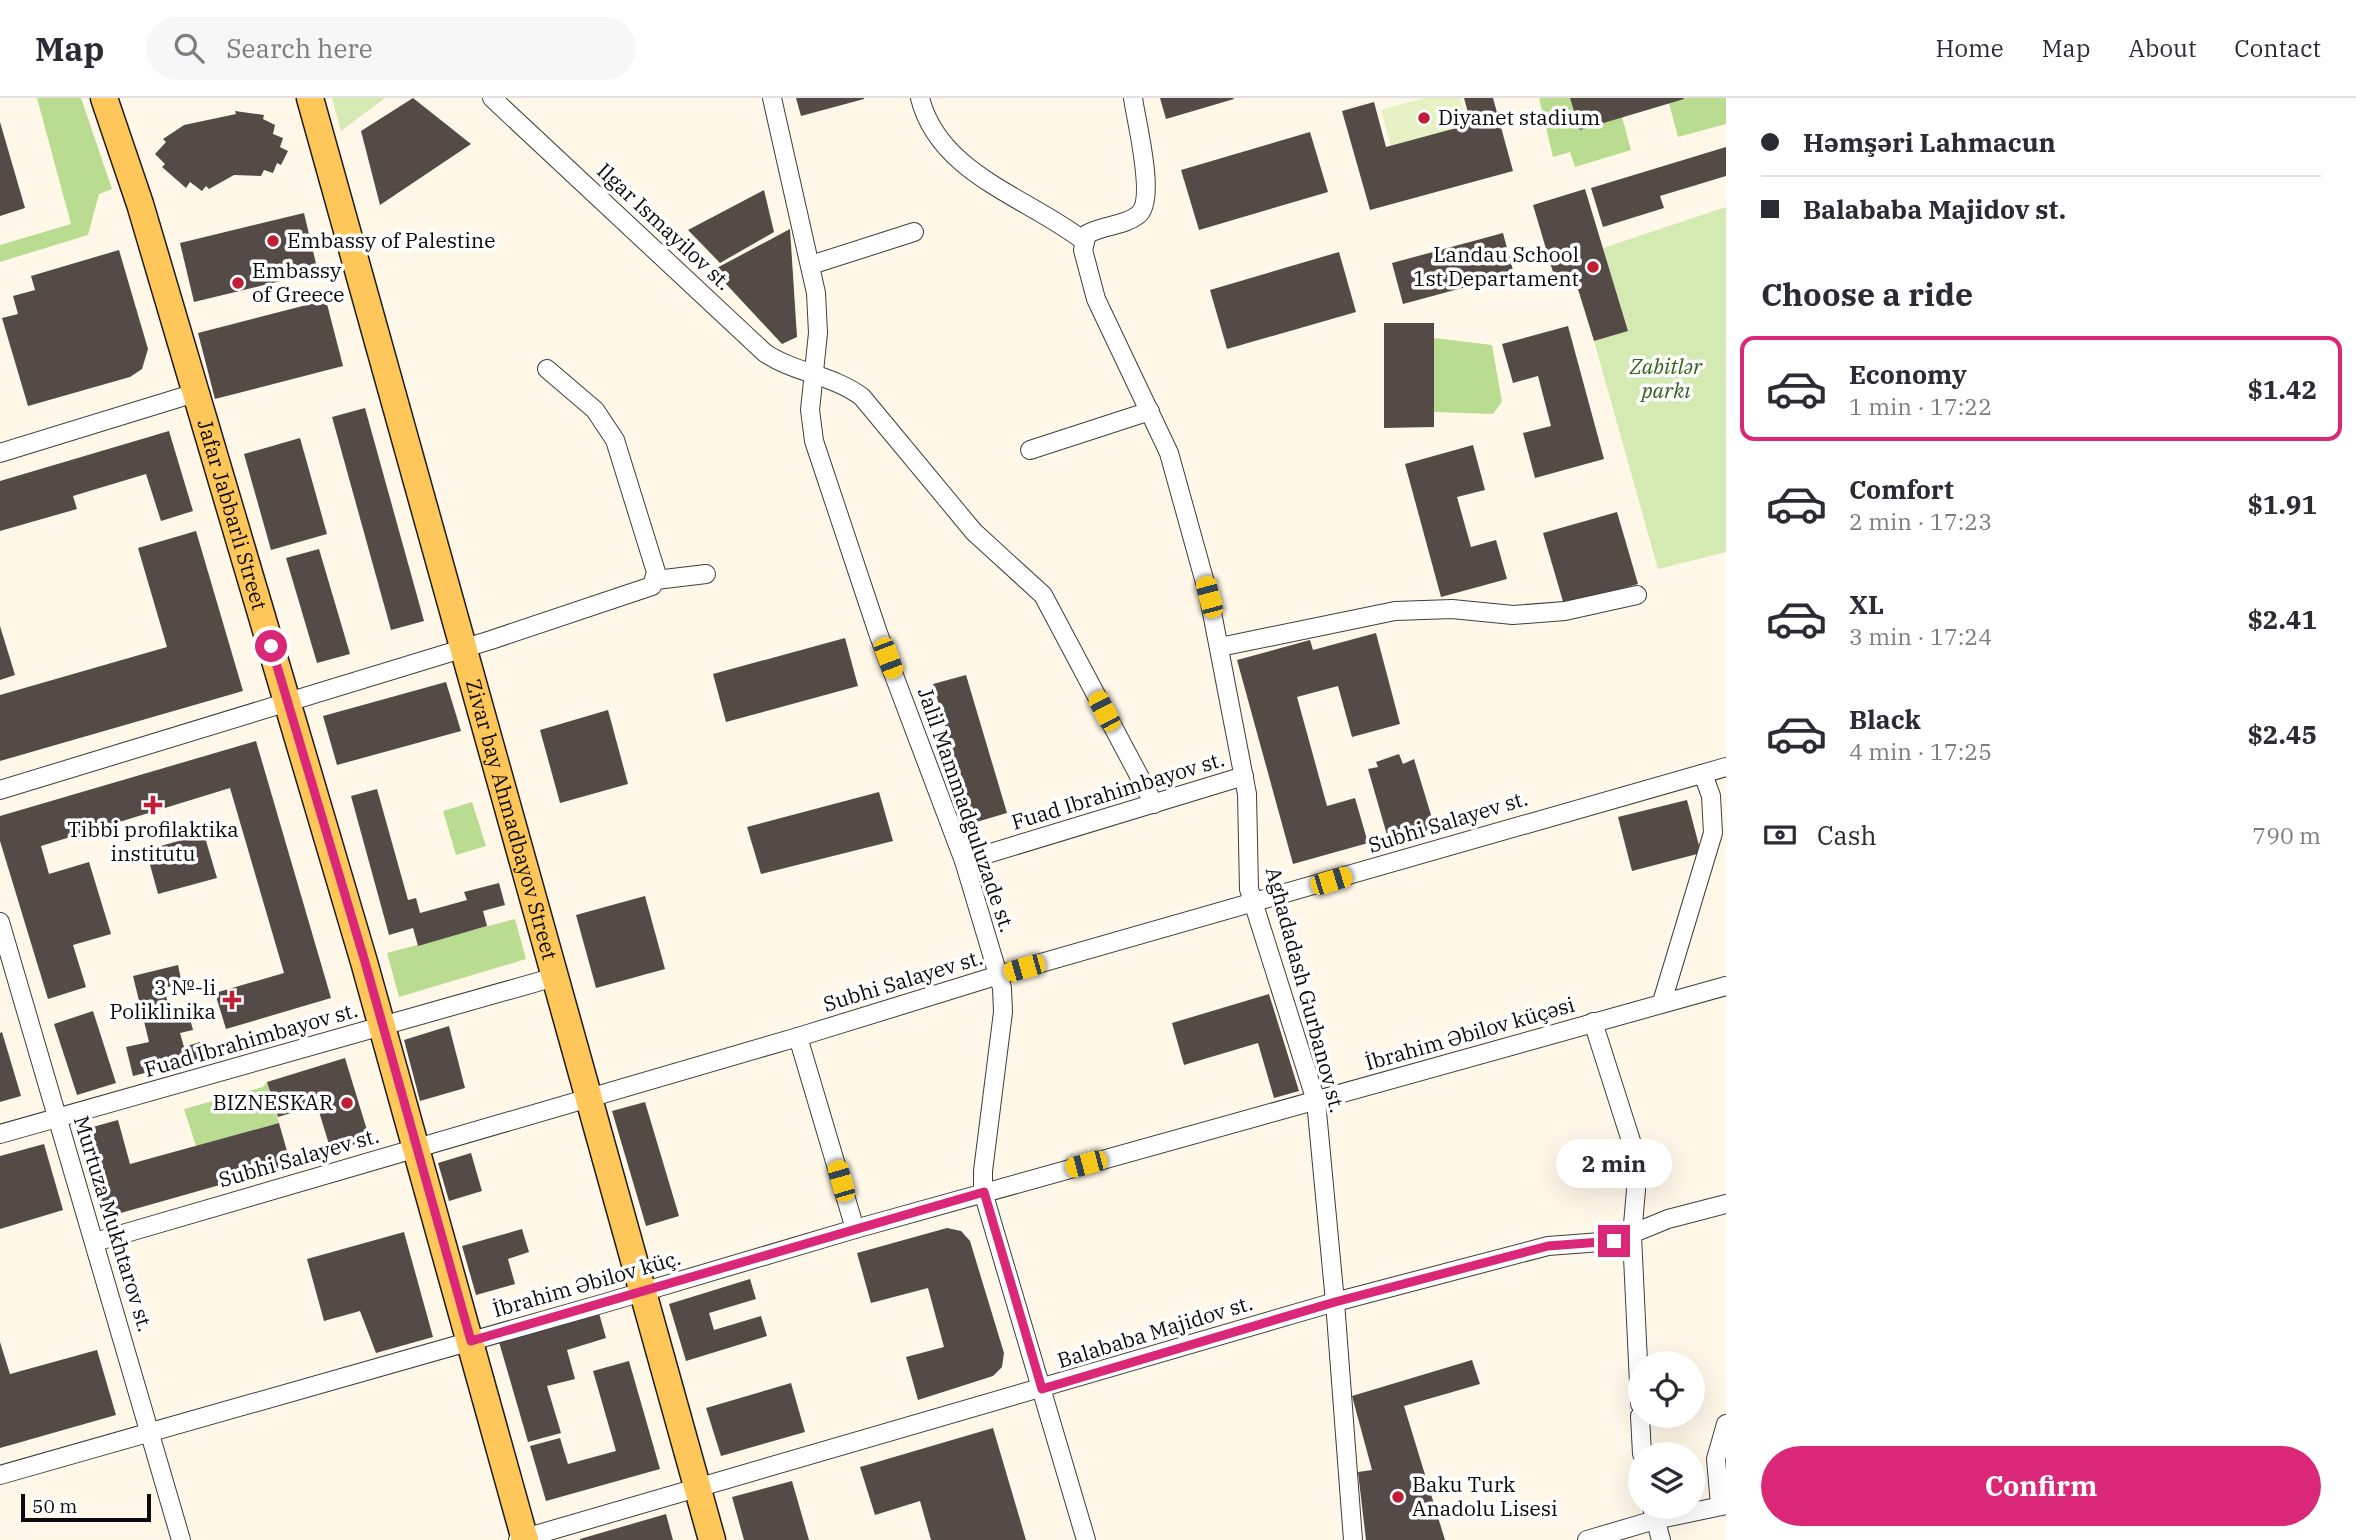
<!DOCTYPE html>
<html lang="en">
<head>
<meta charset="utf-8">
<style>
  :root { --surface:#fff; --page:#f7f7f7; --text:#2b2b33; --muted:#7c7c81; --line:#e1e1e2; --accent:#db2777 }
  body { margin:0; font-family:"IBM Plex Serif",serif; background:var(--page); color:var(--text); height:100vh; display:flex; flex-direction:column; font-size:26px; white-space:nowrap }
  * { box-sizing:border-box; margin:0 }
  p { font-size:23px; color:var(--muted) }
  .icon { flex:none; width:38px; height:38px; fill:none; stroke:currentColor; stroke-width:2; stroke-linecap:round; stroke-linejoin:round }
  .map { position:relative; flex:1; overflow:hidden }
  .sheet { display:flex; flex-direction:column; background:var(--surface); width:630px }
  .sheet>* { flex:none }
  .top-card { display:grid; align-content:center; height:154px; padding:0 35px; background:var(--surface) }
  .buttons { position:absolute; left:1628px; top:1253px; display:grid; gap:14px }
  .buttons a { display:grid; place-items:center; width:77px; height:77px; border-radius:50%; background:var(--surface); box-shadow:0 7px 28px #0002; font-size:35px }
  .scale { position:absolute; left:21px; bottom:18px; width:130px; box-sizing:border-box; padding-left:7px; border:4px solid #0b0b0b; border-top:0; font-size:19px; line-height:24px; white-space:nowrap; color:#0b0b0b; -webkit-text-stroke:5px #fff; paint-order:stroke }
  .end { position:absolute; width:32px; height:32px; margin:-16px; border:9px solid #db2777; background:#fff; box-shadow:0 0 0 4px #fff }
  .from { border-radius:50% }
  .bubble { position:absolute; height:49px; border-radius:24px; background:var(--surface); box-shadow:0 7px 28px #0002; font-size:23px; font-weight:700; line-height:49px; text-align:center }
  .car { position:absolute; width:21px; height:42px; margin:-21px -10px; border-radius:9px; box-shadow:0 0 5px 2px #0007; background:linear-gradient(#f5c518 24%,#345 0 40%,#f5c518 0 76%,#345 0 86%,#f5c518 0) }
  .top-card b { display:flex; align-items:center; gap:24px; height:66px; font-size:26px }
  .top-card b+b { border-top:2px solid var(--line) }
  .top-card i { width:18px; height:18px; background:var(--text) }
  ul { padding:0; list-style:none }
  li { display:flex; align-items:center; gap:21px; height:105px; margin:0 14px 10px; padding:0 21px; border:4px solid transparent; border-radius:14px }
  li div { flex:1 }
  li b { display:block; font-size:26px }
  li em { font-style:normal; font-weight:700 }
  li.current { border-color:var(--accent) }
  li>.icon { width:63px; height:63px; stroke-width:1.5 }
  h2 { padding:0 35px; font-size:32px; line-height:84px }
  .pay { display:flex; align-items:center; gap:18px; height:77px; padding:0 35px; font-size:26px }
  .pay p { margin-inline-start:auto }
  .cta { display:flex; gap:14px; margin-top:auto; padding:14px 35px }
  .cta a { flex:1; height:80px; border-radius:42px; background:var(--accent); color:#fff; font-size:28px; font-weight:700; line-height:80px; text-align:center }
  header { display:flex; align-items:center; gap:42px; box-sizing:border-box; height:98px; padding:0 35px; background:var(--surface); border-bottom:2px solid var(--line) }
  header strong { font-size:33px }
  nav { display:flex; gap:38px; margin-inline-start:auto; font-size:24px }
  .search { width:490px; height:63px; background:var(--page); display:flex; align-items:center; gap:18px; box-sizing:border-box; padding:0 24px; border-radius:38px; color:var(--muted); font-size:26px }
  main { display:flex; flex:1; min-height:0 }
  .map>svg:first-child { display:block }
  .green { fill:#d5eab2 }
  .forest { fill:#badc90 }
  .pitch { fill:#e6f1c4 }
  .building { fill:#544b47 }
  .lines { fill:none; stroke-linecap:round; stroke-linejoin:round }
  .minor-casing { stroke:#3e3e3e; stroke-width:20 }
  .primary-casing { stroke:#1c1c1c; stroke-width:29 }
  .minor { stroke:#fff; stroke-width:18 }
  .primary { stroke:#ffc659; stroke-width:26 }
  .route { stroke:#db2777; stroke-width:9 }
  .poi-dot { fill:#c01e36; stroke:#fff; stroke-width:2.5 }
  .labels { text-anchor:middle; stroke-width:7; stroke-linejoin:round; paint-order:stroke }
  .poi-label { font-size:21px; fill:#0b0b0b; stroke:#fff; text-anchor:start }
  .street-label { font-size:21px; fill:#0b0b0b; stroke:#fff }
  .park-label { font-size:21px; font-style:italic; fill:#316519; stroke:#fff }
</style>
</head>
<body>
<header>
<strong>Map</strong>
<div class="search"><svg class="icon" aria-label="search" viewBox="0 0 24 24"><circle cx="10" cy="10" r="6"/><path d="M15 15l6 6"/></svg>Search here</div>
<nav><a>Home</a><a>Map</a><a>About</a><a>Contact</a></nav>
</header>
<main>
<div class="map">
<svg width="1726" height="1442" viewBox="0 0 1726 1442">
  <rect width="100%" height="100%" fill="#fff8e9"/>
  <!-- green -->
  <g class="green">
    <polygon points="332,0 385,0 341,33"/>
    <polygon points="1726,109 1726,454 1658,471 1594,243 1628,233 1603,150"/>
  </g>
  <!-- forest -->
  <g class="forest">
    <polygon points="37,0 81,0 112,91 99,96 88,137 0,164 0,147 71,126"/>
    <polygon points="1539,0 1570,0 1622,19 1631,52 1575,69 1570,54 1553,59"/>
    <polygon points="1687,0 1726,0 1726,26 1678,39 1669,5"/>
    <polygon points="1434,240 1492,247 1502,304 1493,316 1434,314"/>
    <polygon points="472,704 486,748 456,757 443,713"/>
    <polygon points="515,821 526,861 399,899 387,855"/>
    <polygon points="267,984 279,1025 196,1048 184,1011 263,989"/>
  </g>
  <!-- pitch -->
  <polygon class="pitch" points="1424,0 1460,0 1467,27 1391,48 1381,12"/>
  <!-- building -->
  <g class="building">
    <polygon points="413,0 471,46 380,107 361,33"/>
    <polygon points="796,0 864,0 864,1 801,18"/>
    <polygon points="1160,0 1233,0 1234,1 1166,21"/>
    <polygon points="1464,0 1493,0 1513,73 1370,112 1342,13 1374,4 1386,49 1471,26"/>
    <polygon points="1570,0 1684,0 1684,1 1580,32"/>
    <polygon points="235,13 264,17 263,21 275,27 273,36 283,40 280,49 288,53 281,67 277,65 273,75 264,72 261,78 234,77 209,91 206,88 202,93 190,84 186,90 162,69 165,66 155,56 166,44 163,41 184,27 236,16"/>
    <polygon points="0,24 25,110 0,118"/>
    <polygon points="1310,34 1328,94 1199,132 1181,72"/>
    <polygon points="1726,49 1726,78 1660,98 1664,110 1603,129 1591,90"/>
    <polygon points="1585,91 1628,233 1594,243 1573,175 1555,181 1533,107"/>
    <polygon points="764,92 774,134 720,165 688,132"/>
    <polygon points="304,115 318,174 194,204 180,145"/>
    <polygon points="790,131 797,239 782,246 713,172"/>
    <polygon points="1503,135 1514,176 1403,206 1392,165"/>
    <polygon points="119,152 148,251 142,271 130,279 28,308 2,220 18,216 13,198 35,192 31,178"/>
    <polygon points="1339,154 1356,214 1227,251 1210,192"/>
    <polygon points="326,202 343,268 215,301 198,235"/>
    <polygon points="1384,225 1434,225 1434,329 1384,330"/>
    <polygon points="1568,228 1604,361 1535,380 1523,335 1551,328 1538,278 1513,285 1502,246"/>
    <polygon points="365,310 424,523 391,532 332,319"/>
    <polygon points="169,333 193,413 161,423 146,376 73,398 77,411 0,433 0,383"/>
    <polygon points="300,340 327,436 271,452 244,356"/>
    <polygon points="1473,347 1485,392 1457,399 1471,449 1496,442 1507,481 1441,499 1405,366"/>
    <polygon points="1617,414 1638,486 1564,507 1543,435"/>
    <polygon points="196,433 243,593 0,663 0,597 167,549 138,450"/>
    <polygon points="319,451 350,556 317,565 286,460"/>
    <polygon points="0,528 15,577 0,582"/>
    <polygon points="1376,535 1400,626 1352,639 1338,588 1297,599 1327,708 1355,700 1368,745 1293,766 1237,562 1310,542 1313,552"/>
    <polygon points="845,540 858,588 726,624 713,576"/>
    <polygon points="966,577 1007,715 973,725 933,586"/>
    <polygon points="446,584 461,633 337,667 323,618"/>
    <polygon points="608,612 628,686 560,705 540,632"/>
    <polygon points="256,643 331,900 226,931 215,895 284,875 230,690 41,748 49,776 89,764 111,836 73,847 86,889 48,901 0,743 0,718"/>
    <polygon points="1399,656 1403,666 1414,661 1435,730 1389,744 1368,671 1378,669 1376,664"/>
    <polygon points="377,691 408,802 416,800 420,815 467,802 464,794 499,785 505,807 483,813 487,828 418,848 413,830 389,837 351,698"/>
    <polygon points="879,694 893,743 761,776 747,729"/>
    <polygon points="1687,702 1701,755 1632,773 1618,719"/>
    <polygon points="204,736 217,780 158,796 146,752"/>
    <polygon points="645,798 665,871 596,890 576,817"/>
    <polygon points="178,867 182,886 164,890 172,921 189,917 193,932 180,935 184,949 200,944 205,960 133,978 126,949 149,944 133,878"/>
    <polygon points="1269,896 1299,993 1274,1000 1258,945 1184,967 1172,925"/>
    <polygon points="93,913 116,985 77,997 54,926"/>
    <polygon points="449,928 465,990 420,1003 404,942"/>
    <polygon points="2,934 21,998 0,1004 0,935"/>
    <polygon points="345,960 370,1042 331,1053 317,1007 278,1019 267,984"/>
    <polygon points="645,1004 679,1118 646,1128 612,1013"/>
    <polygon points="118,1022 130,1066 279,1025 291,1067 103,1120 78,1033"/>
    <polygon points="44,1046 63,1112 0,1131 0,1058"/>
    <polygon points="471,1055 482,1093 449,1103 438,1065"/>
    <polygon points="947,1130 961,1133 970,1143 1004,1255 1002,1269 993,1278 918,1302 906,1259 944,1249 928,1190 871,1205 857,1155"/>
    <polygon points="522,1131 529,1154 508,1161 515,1186 476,1197 462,1148"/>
    <polygon points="404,1134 433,1239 376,1255 360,1213 324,1223 307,1161"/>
    <polygon points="750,1181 756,1201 709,1215 714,1232 761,1218 767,1238 686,1263 669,1206"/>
    <polygon points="599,1215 606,1240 567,1252 575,1281 547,1288 561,1335 528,1344 499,1244"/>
    <polygon points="0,1244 10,1276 97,1252 116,1317 0,1350"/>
    <polygon points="1472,1262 1480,1286 1404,1308 1445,1442 1366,1442 1358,1374 1372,1372 1352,1298"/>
    <polygon points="629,1263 660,1371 546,1403 530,1348 560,1340 568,1366 616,1353 593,1273"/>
    <polygon points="791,1285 805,1334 721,1358 706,1310"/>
    <polygon points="993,1330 1026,1442 931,1442 920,1403 875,1417 860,1369"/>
    <polygon points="792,1383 809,1442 744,1442 732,1399"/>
    <polygon points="666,1416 673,1442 580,1442 580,1441"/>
  </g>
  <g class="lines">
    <!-- minor casing -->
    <g class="minor-casing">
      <g id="minor">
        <path d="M 492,0 L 765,255 C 795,275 833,277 862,299 L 974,434 L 1043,497 L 1154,706"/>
        <polyline points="772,0 816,195 818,235 810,312 814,343 878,535 964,763 1002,890 1003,914 983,1073 983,1094 1086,1442"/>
        <path d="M 920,0 C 939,76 1027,99 1084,143"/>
        <path d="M 1133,0 C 1136,23 1157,103 1138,117 C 1124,128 1103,127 1087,136 L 1083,152 L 1096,201 L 1169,355 L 1209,499 L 1247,696 L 1249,791 L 1316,1003 L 1335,1204 L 1353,1442"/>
        <polyline points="811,167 914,134"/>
        <polyline points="1030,352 1150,313"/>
        <polyline points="0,355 195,295"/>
        <polyline points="656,482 706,476"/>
        <polyline points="1220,549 1395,513 1452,511 1513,517 1565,513 1637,497"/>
        <polyline points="0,692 491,542 652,488 656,474 615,342 595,312 547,271"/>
        <polyline points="964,763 1244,678"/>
        <polyline points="0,824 181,1442"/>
        <polyline points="1662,904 1713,735 1711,698 1703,676"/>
        <polyline points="1593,924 1632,1046 1636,1092 1632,1138 1640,1306"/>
        <polyline points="798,939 855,1131"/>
        <polyline points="0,1036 555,879"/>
        <polyline points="95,1144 798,939 999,877 1726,669"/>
        <polyline points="1640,1318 1642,1356"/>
        <polyline points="0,1377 605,1205 855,1131 1726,888"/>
        <polyline points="1720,1407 1716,1361 1726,1326"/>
        <polyline points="1652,1409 1661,1442"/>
        <polyline points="518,1442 1335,1204 1548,1148 1614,1143 1668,1121 1726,1106"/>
        <polyline points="1587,1442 1655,1422 1726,1407"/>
      </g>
    </g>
    <!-- primary casing -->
    <g class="primary-casing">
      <g id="primary">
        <path id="s1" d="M 104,0 L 140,106 L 364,864 L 525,1442"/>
        <path id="s2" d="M 310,0 L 712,1442"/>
      </g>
    </g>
    <!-- minor -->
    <use href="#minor" class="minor"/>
    <!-- primary -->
    <use href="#primary" class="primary"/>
  </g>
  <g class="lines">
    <!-- route -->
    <polyline class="route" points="271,548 365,864 471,1243 984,1094 1042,1291 1335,1204 1548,1148 1614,1143"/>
  </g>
  <!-- markers -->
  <g class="poi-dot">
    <circle cx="1424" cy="20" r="7"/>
    <circle cx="273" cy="143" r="7"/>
    <circle cx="1593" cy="169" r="7"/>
    <circle cx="238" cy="185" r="7"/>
    <path d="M149.5 696.5h7v7h7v7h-7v7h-7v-7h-7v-7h7z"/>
    <path d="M228.5 891.5h7v7h7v7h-7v7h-7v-7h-7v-7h7z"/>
    <circle cx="347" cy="1005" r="7"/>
    <circle cx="1398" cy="1399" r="7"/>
  </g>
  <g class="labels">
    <!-- poi labels -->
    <g class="poi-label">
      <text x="1438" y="27">Diyanet stadium</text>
      <text x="287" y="150">Embassy of Palestine</text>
      <text x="1579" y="164" text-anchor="end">Landau School<tspan x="1579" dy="24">1st Departament</tspan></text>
      <text x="252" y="180">Embassy<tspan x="252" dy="24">of Greece</tspan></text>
      <text x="153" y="739" text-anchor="middle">Tibbi profilaktika<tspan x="153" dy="24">institutu</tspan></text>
      <text x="216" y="897" text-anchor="end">3 №-li<tspan x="216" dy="24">Poliklinika</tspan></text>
      <text x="333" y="1012" text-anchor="end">BIZNESKAR</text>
      <text x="1412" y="1394">Baku Turk<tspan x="1412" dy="24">Anadolu Lisesi</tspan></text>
    </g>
    <!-- street labels -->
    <g class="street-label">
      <text transform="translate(664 129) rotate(43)" y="7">Ilgar Ismayilov st.</text>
      <text dy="7" stroke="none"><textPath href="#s1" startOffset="436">Jafar Jabbarli Street</textPath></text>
      <text transform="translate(1118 693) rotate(-17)" y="7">Fuad Ibrahimbayov st.</text>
      <text transform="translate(966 712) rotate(71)" y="7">Jalil Mammadguluzade st.</text>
      <text dy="7" stroke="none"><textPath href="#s2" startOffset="749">Zivar bay Ahmadbayov Street</textPath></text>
      <text transform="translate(1448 724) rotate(-17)" y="7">Subhi Salayev st.</text>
      <text transform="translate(903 883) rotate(-17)" y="7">Subhi Salayev st.</text>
      <text transform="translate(1305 892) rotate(75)" y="7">Aghadadash Gurbanov st.</text>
      <text transform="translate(1470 936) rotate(-16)" y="7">İbrahim Əbilov küçəsi</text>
      <text transform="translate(251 942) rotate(-16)" y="7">Fuad Ibrahimbayov st.</text>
      <text transform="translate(299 1060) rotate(-16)" y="7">Subhi Salayev st.</text>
      <text transform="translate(113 1126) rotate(73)" y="7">Murtuza Mukhtarov st.</text>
      <text transform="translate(587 1186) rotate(-16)" y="7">İbrahim Əbilov küç.</text>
      <text transform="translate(1155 1234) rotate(-17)" y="7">Balababa Majidov st.</text>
    </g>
    <!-- park labels -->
    <g class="park-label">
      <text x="1666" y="276">Zabitlər<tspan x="1666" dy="24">parkı</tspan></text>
    </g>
  </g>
</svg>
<div class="buttons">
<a><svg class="icon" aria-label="locate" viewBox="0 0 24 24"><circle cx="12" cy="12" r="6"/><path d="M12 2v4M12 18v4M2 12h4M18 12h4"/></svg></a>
<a><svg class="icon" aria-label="layers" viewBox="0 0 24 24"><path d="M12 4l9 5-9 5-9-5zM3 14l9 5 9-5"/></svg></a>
</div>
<div class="scale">50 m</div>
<i class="end from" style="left:271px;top:548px"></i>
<i class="end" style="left:1614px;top:1143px"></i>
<div class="bubble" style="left:1556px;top:1041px;width:116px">2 min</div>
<i class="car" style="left:1209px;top:499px;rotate:345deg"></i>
<i class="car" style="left:888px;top:560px;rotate:159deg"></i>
<i class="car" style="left:1104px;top:613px;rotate:332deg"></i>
<i class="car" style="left:1331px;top:783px;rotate:73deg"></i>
<i class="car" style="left:1024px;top:870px;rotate:254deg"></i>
<i class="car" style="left:1086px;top:1066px;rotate:255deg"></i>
<i class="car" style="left:841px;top:1083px;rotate:344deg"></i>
</div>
<section class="sheet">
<div class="top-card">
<b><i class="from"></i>Həmşəri Lahmacun</b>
<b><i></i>Balababa Majidov st.</b>
</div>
<h2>Choose a ride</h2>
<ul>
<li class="current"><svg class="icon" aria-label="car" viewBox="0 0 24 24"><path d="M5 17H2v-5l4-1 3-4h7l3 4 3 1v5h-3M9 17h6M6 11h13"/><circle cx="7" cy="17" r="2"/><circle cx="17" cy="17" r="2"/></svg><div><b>Economy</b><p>1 min · 17:22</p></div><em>$1.42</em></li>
<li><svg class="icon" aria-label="car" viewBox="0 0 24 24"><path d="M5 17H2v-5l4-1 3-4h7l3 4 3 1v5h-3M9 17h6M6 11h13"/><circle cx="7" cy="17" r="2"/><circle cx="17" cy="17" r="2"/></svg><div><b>Comfort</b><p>2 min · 17:23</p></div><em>$1.91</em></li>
<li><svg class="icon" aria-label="car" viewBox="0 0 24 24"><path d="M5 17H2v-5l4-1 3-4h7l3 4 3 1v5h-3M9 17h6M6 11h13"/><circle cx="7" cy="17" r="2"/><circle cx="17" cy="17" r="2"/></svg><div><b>XL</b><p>3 min · 17:24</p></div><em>$2.41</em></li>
<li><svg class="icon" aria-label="car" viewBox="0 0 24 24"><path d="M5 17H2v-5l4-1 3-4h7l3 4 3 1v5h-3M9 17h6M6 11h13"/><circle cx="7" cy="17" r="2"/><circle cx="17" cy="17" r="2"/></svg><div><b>Black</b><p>4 min · 17:25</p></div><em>$2.45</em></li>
</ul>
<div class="pay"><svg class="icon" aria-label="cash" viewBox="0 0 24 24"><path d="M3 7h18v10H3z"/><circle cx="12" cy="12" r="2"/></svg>Cash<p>790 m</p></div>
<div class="cta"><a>Confirm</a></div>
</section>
</main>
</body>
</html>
